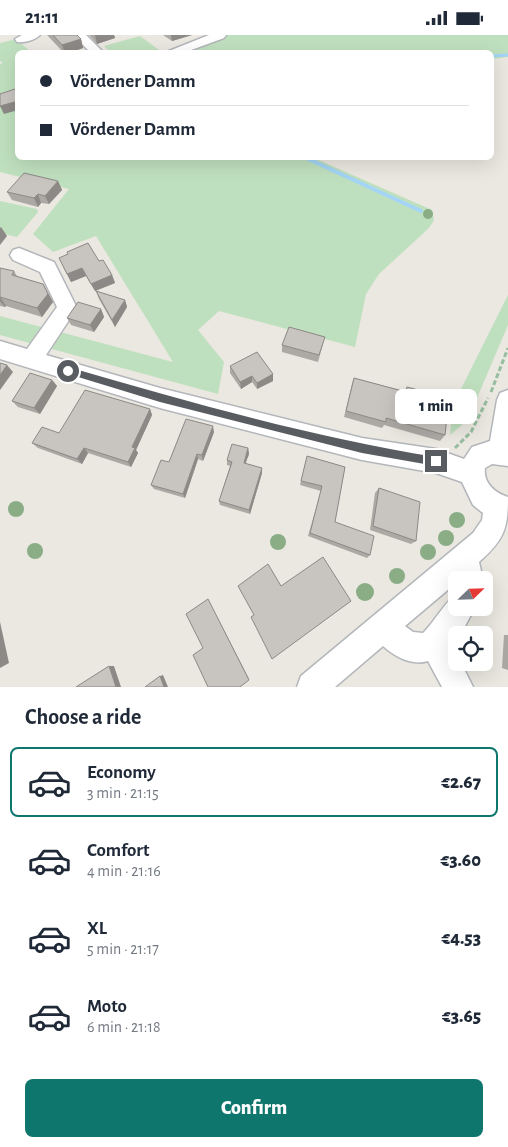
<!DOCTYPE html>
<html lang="en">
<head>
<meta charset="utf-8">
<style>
  :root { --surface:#fff; --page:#f6f6f7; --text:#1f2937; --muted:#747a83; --line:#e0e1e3; --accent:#0f766e }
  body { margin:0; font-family:"Alegreya Sans",sans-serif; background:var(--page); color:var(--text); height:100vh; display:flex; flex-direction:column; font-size:19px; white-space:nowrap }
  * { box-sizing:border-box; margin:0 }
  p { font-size:16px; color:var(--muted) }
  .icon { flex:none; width:28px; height:28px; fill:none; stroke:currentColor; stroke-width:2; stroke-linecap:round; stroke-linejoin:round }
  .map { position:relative; height:652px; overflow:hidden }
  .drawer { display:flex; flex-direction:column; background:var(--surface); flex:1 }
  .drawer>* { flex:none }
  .banner { position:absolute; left:15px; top:15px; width:479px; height:110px; border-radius:8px; box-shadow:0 5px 20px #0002; display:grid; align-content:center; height:110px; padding:0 25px; background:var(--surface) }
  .needle { width:32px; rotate:67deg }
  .controls { position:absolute; left:448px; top:536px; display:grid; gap:10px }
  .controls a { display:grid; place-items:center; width:45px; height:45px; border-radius:8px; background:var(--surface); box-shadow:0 5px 20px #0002; font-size:25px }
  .end { position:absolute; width:22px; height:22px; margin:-11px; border:6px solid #595c60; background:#fff; box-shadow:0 0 0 2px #fff }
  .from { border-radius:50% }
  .bubble { position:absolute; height:35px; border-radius:8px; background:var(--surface); box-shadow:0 5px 20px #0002; font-size:16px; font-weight:800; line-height:35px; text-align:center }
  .banner b { display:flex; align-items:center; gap:18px; height:48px; font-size:19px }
  .banner b+b { border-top:1px solid var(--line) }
  .banner i { width:12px; height:12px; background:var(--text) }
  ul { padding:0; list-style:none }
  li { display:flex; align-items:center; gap:15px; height:70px; margin:0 10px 8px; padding:0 15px; border:2px solid transparent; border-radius:8px }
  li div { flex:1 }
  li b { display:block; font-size:19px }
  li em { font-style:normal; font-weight:800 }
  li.current { border-color:var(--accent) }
  li>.icon { width:45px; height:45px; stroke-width:1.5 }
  h2 { padding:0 25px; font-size:22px; line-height:60px }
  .cta { display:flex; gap:10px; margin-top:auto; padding:10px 25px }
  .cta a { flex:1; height:58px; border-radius:8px; background:var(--accent); color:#fff; font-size:20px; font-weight:800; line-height:58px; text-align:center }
  .status { display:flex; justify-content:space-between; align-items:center; height:35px; padding:0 25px; background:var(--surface); direction:ltr }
  .status svg { height:14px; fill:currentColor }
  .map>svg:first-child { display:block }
  .green { fill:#bfe0be }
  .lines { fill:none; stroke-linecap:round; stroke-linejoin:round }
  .stream-far1 { stroke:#a4d5f6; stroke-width:3 }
  .stream { stroke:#a4d5f6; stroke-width:4 }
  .minor-casing { stroke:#b3b6ba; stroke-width:3 }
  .path { stroke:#97bea1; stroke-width:3; stroke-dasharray:5 2.5; stroke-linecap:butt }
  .minor { fill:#fff; fill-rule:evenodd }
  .tree { fill:#8aad86 }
  .wall { fill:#aca9a5 }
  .shaded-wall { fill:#8c8986 }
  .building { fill:#c8c4c0; stroke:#8c8986 }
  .route { fill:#595c60 }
</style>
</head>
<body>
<div class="status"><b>21:11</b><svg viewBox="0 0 49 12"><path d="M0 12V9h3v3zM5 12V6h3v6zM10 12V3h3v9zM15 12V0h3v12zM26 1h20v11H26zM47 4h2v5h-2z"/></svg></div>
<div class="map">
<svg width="508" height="652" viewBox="0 0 508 652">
  <rect width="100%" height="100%" fill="#eae8e0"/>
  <!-- green -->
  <g class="green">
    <polygon points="227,0 508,0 508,22 491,24 491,18 177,18"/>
    <polygon points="140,1 159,15 153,18 106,17 110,17 104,11"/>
    <polygon points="16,4 31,17 18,18 18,122 314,123 432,175 434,185 429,193 379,239 366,259 355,312 219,276 198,295 224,327 218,359 0,300 0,281 173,327 96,201 53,217 33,199 69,154 0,137 0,29 3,28 0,26 0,8"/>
    <polygon points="0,166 37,174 38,177 17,202 0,198"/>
    <polygon points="508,260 508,290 474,370 462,390 450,400 452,377 462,352"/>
  </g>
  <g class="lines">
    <!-- stream-far1 -->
    <polyline class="stream-far1" points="491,21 508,20"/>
    <!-- stream -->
    <polyline class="stream" points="304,122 421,176"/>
    <!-- minor casing -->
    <g class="minor-casing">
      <g id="minor">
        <path d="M 22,0 L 40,0 C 35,5 24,8 17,7 L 15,4 Z"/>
        <polygon points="73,0 86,0 102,16 91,18"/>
        <polygon points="209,0 226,0 224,3 183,18 164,18"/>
        <path d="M 19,213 L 54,227 L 77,273 L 46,320 L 160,353 L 362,403 L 436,414 L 464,424 L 472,412 L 490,406 L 497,365 L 500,358 L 508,355 L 508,431 L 492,429 L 485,433 C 483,448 495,458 508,462 C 508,494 504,505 479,527 L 483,545 L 456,545 L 456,548 L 405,591 L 413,597 L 423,598 C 433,589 447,564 456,560 L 456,572 L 475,572 L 462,597 L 460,600 L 456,600 L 456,605 L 452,610 L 456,618 L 456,628 L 461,628 L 473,652 L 442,652 L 428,626 C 412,631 395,622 383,611 L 335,652 L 297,652 L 301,641 L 473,498 L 482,485 L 483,478 L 473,470 L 462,447 L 436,438 L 362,425 L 160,373 L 0,324 L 0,306 L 27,314 L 57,272 L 40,237 L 13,225 L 10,220 L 13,215 Z"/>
      </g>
    </g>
    <!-- path -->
    <g class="path">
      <polyline points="491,357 508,313"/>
      <polyline points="455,413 471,397 488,363"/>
    </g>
    <!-- minor -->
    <use href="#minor" class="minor"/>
  </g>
  <!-- trees -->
  <g class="tree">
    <circle cx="428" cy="179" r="5"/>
    <circle cx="16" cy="474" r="8"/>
    <circle cx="457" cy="485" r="8"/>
    <circle cx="446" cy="503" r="8"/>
    <circle cx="278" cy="507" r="8"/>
    <circle cx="35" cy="516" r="8"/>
    <circle cx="428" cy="517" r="8"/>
    <circle cx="397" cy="541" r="8"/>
    <circle cx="365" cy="557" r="9"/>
  </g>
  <!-- wall -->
  <g class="wall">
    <polygon points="47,0 77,0 81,4 83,13 69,18 64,18"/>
    <polygon points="89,0 114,0 115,3 97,9"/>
    <polygon points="163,0 192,0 172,6"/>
    <polygon points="58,146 62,155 49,169 41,168 38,172 12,165 7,157"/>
    <polygon points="59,223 99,226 112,240 115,248 95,256 86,241 71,247"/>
    <polygon points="0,233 14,236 17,241 43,249 53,267 42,282 6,271 5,272 0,271"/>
    <polygon points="96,256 125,265 127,272 115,292 99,264"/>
    <polygon points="101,274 104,282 94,297 71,290 67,283"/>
    <polygon points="323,309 318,327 282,317 282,310"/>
    <polygon points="230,331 273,339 273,346 257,354 252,347 241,354 230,338"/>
    <polygon points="354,343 404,356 407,352 445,400 440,406 384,390 382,393 344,382 352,349"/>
    <polygon points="52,345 57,351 40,379 18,372 12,366"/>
    <polygon points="150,374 152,380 136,415 138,418 131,432 88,418 82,429 38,413 32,408 59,398"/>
    <polygon points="214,397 203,426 198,424 185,463 154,454 151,450 169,427"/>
    <polygon points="248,413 249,419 245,428 262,433 262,438 250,479 220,470 219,466 230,431 227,430 227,425"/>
    <polygon points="307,421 345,432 335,487 370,520 367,523 308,501 321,456 300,450"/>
    <polygon points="379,453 416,506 411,509 370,495 375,458"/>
    <polygon points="504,600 508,600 508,635 502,633"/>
  </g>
  <!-- shaded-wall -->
  <g class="shaded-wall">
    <polygon points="95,0 114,0 115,3 97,9"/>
    <polygon points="171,0 192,0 172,6"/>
    <polygon points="81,4 83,13 69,18 65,18 62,10"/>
    <polygon points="18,66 18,75 4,79 0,71"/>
    <polygon points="58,146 62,155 49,169 45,161"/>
    <polygon points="38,159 41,168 38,172 34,163"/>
    <polygon points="1,192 7,201 0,210 0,193"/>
    <polygon points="82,233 86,241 71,247 67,239"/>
    <polygon points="112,240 115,248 95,256 91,249"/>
    <polygon points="43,249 53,267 42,282 37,273"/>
    <polygon points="0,262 6,271 5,272 0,266"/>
    <polygon points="125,265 127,272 115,292 112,285"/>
    <polygon points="101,274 104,282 94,297 90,290"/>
    <polygon points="7,330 13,337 0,355 0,340"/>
    <polygon points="273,339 273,346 257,354 257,348"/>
    <polygon points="252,341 252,347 241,354 240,347"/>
    <polygon points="52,345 57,351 40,379 34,373"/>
    <polygon points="150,374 152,380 136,415 138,418 131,432 128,427 132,412"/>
    <polygon points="213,391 214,397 203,426 202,420"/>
    <polygon points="84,413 88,418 82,429 77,424"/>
    <polygon points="248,413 249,419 244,433 244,428"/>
    <polygon points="197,419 198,424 185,463 183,459"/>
    <polygon points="262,433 262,438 250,479 249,475"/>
    <polygon points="208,564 249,644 249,645"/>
    <polygon points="0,587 9,628 0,633"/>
    <polygon points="109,631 114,631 121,652 116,652"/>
    <polygon points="163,640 168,652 164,652 160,641"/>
  </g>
  <!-- building -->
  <g class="building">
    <polygon points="53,0 77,0 81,4 62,10"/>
    <polygon points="18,53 18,66 0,71 0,59"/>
    <polygon points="24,138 58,146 45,161 38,159 34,163 7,157"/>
    <polygon points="88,208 99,226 103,225 112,240 91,249 82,233 67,239 59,223 68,219 67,217"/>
    <polygon points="0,233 14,236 12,240 43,249 48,259 37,273 0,262"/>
    <polygon points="96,256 125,265 112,285"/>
    <polygon points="78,267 101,274 90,290 67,283"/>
    <polygon points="289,292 325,302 319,320 282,310"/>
    <polygon points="257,317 273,339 257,348 252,341 240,347 230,331"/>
    <polygon points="0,328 7,330 0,340"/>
    <polygon points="30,338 52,345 34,373 12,366"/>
    <polygon points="354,343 406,357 407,352 449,363 445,400 386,383 386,387 346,376"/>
    <polygon points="85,355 150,374 132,412 135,413 128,427 84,413 77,424 32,408 42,392 59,398"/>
    <polygon points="186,384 213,391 202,420 197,419 183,459 151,450 161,425 169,427"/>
    <polygon points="232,409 248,413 244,428 262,433 249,475 219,466 232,427 227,425"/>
    <polygon points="307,421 345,432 335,487 374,501 370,520 310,498 322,451 301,446"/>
    <polygon points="379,453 420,467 416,506 373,491"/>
    <polygon points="323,522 351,566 272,624 251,582 254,580 238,551 268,529 281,551"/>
    <polygon points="208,564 249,645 240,652 208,652 193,620 203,613 186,579"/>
    <polygon points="109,631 116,652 76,652"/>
    <polygon points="160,641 164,652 145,652"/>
  </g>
  <!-- route -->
  <path class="route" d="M 68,332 C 189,367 311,402 436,422 L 440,426 L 436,431 L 362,418 L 160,367 L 65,338 L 65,333 Z"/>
</svg>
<div class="controls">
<a><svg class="needle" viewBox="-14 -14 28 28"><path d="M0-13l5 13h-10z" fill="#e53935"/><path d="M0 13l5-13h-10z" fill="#747a83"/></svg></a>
<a><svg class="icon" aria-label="locate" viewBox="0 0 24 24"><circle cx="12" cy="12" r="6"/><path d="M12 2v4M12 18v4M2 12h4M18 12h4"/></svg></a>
</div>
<i class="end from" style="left:68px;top:336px"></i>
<i class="end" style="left:436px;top:426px"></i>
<div class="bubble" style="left:395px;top:354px;width:82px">1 min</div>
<div class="banner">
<b><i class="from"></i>Vördener Damm</b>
<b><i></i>Vördener Damm</b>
</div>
</div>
<section class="drawer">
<h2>Choose a ride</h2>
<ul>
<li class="current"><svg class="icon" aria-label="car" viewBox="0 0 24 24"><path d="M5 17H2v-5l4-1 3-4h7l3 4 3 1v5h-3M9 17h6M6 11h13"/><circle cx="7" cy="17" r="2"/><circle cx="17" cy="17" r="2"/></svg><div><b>Economy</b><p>3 min · 21:15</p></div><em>€2.67</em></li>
<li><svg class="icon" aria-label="car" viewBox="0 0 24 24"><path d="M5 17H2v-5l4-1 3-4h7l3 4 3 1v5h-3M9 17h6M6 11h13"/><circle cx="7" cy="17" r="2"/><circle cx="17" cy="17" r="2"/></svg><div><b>Comfort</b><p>4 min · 21:16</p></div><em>€3.60</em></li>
<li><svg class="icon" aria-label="car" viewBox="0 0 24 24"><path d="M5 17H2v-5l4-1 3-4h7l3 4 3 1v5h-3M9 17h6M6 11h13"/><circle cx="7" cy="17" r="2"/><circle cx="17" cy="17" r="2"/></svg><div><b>XL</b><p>5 min · 21:17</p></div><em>€4.53</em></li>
<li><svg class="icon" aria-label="car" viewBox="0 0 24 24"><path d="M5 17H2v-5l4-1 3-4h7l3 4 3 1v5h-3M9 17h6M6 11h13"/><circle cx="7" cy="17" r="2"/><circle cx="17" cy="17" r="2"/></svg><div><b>Moto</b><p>6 min · 21:18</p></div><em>€3.65</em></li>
</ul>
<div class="cta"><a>Confirm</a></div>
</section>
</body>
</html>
